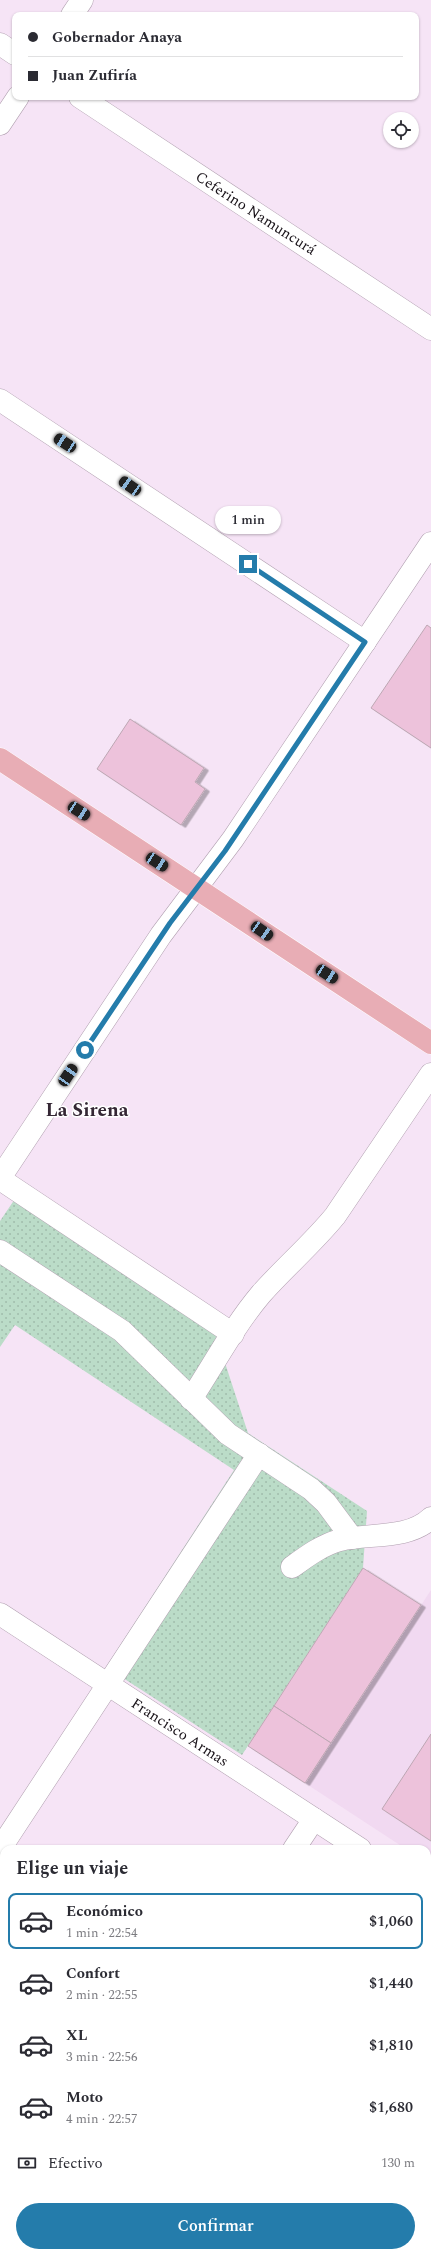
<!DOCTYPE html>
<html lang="es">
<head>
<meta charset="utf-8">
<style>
  :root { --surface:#fff; --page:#f2f2f3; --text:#2b2b33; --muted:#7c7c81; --line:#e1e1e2; --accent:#247cab }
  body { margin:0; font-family:Spectral,serif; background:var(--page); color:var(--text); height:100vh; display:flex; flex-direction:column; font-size:15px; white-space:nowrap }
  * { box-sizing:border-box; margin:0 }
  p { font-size:13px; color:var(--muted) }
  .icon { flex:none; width:22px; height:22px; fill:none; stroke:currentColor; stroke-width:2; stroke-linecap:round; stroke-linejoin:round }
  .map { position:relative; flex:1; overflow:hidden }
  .panel { position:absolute; left:0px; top:1845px; width:431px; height:412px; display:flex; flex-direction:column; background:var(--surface); border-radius:12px 12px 0 0; box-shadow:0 1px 3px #0004 }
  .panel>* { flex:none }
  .hud { position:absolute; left:12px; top:12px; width:407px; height:88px; border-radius:8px; box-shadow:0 1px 3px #0004; display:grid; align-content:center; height:88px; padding:0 16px; background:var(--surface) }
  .fabs { position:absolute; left:383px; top:112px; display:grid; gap:8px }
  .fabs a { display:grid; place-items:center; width:36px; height:36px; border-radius:50%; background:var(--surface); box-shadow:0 1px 3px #0004; font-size:20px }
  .end { position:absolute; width:18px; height:18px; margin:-9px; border:5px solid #247cab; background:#fff; box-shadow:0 0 0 2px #fff }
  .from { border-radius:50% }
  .bubble { position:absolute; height:28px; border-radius:14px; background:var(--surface); box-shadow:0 1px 3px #0004; font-size:13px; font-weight:600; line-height:28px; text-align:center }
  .car { position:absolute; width:12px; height:24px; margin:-12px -6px; border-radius:5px; box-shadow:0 0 3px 1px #0007; background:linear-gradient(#222 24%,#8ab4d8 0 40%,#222 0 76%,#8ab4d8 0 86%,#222 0) }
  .hud b { display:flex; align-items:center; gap:14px; height:38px; font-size:15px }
  .hud b+b { border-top:1px solid var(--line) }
  .hud i { width:10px; height:10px; background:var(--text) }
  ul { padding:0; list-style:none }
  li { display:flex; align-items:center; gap:12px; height:56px; margin:0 8px 6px; padding:0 8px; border:2px solid transparent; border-radius:8px }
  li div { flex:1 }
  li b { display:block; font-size:15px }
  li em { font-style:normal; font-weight:600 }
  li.current { border-color:var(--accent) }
  li>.icon { width:36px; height:36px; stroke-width:1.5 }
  h2 { padding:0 16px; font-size:18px; line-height:48px }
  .pay { display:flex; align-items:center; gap:10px; height:44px; padding:0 16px; font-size:15px }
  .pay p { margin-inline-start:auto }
  .action { display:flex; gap:8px; margin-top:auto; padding:8px 16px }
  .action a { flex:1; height:46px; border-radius:24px; background:var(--accent); color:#fff; font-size:16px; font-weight:600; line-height:46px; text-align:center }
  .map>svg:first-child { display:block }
  .built { fill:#f1d9f1 }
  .park { fill:url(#park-dots) }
  .building { fill:#edc2db; stroke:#bda7b3; filter:url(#shadow) }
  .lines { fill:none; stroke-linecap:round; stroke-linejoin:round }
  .minor-casing { stroke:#b1a0b0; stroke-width:23 }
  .major-casing { stroke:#fff; stroke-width:23 }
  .minor { stroke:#fff; stroke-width:22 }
  .major { stroke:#e8adb5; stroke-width:22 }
  .route { stroke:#247cab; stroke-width:5 }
  .labels { text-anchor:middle; stroke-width:3; stroke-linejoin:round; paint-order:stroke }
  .street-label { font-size:15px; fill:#191319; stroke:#fff }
  .district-label { font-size:19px; font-weight:bold; fill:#342734; stroke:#fff }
</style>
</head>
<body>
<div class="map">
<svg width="431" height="2257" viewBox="0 0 431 2257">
  <defs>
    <pattern id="park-dots" width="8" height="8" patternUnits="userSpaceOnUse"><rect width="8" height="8" fill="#bbdcc8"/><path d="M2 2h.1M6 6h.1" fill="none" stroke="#a0bcab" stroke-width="1.8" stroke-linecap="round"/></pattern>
    <filter id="shadow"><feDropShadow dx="4.5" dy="2.5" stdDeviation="0" flood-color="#0004"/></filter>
  </defs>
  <rect width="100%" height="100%" fill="#f6e4f6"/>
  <!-- built -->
  <polygon class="built" points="431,1590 431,1866 427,1863 427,1849 406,1849 305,1783"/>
  <!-- park -->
  <g class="park">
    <polygon points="25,1184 207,1308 248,1433 367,1511 363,1568 242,1755 106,1667 234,1470 15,1325 0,1347 0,1221"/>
    <polygon points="0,1992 4,1995 4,2114 0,2120"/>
  </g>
  <!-- building -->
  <g class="building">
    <polygon points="427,625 431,628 431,748 371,708"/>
    <polygon points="130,719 204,768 195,782 205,789 181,825 97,769"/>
    <polygon points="363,1568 421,1605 331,1743 274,1706"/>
    <polygon points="274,1706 331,1743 305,1783 248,1746"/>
    <polygon points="431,1734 431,1841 382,1809"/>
    <polygon points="4,2139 4,2228 0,2234 0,2145"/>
  </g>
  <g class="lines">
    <!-- minor casing -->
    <g class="minor-casing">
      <g id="minor">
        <polyline points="72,15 82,0"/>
        <polyline points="0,44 15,54"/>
        <polyline points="80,97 431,329"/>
        <polyline points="0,124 18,97"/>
        <polyline points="0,400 365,642"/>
        <polyline points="0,1178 161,935 233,839 431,543"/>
        <polyline points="0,1179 233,1334"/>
        <polyline points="0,1251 122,1331 228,1434 311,1489 326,1503 352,1538"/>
        <path d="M 191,1399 C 214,1364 234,1326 261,1294 C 285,1267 312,1244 335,1216 L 431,1074"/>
        <path d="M 292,1567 C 307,1556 322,1545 340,1540 C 368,1533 408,1540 431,1518"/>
        <polyline points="0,1614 360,1849"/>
        <polyline points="0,1849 259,1454"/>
        <polyline points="294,1849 314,1819"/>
        <polyline points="427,1893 431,1895"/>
        <polyline points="0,2055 4,2055"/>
        <polyline points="427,2119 431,2112"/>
        <polyline points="314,2253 320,2257"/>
        <polyline points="336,2257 339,2253"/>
      </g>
    </g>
    <!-- major casing -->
    <g class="major-casing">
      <polyline id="major" points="0,759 431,1043"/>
    </g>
    <!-- minor -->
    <use href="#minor" class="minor"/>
    <!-- major -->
    <use href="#major" class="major"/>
  </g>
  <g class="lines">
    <!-- route -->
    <polyline class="route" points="85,1050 170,923 225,851 365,642 248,564"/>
  </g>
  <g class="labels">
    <!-- street labels -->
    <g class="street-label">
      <text transform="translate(256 213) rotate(33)" y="5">Ceferino Namuncurá</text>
      <text transform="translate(180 1732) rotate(33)" y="5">Francisco Armas</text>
    </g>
    <!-- district labels -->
    <g class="district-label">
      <text x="87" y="1116">La Sirena</text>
    </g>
  </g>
</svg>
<div class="fabs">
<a><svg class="icon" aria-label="locate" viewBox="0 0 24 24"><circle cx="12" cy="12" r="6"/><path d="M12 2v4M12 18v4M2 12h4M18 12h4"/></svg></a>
</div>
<i class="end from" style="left:85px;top:1050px"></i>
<i class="end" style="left:248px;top:564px"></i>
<div class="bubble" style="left:215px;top:506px;width:66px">1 min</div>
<i class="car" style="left:65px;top:443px;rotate:303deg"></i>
<i class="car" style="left:130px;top:486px;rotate:304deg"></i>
<i class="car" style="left:79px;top:811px;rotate:123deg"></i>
<i class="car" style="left:157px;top:862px;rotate:123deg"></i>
<i class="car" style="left:262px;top:931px;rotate:124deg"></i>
<i class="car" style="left:327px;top:974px;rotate:123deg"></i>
<i class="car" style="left:68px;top:1075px;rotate:34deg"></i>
<div class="hud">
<b><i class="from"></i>Gobernador Anaya</b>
<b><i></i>Juan Zufiría</b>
</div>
<section class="panel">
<h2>Elige un viaje</h2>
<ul>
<li class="current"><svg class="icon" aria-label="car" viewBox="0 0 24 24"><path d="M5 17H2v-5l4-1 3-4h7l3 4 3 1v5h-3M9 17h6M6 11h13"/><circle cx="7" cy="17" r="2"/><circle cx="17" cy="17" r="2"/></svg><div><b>Económico</b><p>1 min · 22:54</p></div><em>$1,060</em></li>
<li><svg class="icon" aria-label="car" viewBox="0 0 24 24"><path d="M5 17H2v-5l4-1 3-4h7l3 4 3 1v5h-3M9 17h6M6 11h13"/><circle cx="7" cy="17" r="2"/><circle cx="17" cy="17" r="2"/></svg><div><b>Confort</b><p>2 min · 22:55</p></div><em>$1,440</em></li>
<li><svg class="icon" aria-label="car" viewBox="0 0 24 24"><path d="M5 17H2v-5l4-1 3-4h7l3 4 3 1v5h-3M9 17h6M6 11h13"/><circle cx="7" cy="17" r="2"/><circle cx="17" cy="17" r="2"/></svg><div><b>XL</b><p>3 min · 22:56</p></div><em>$1,810</em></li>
<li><svg class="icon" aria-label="car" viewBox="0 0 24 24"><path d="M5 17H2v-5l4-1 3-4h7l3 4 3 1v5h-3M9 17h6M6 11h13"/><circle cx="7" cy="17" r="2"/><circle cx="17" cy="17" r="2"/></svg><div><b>Moto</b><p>4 min · 22:57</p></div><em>$1,680</em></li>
</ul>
<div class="pay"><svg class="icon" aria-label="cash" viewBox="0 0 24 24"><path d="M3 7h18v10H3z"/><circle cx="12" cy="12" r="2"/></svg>Efectivo<p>130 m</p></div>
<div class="action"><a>Confirmar</a></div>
</section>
</div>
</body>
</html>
